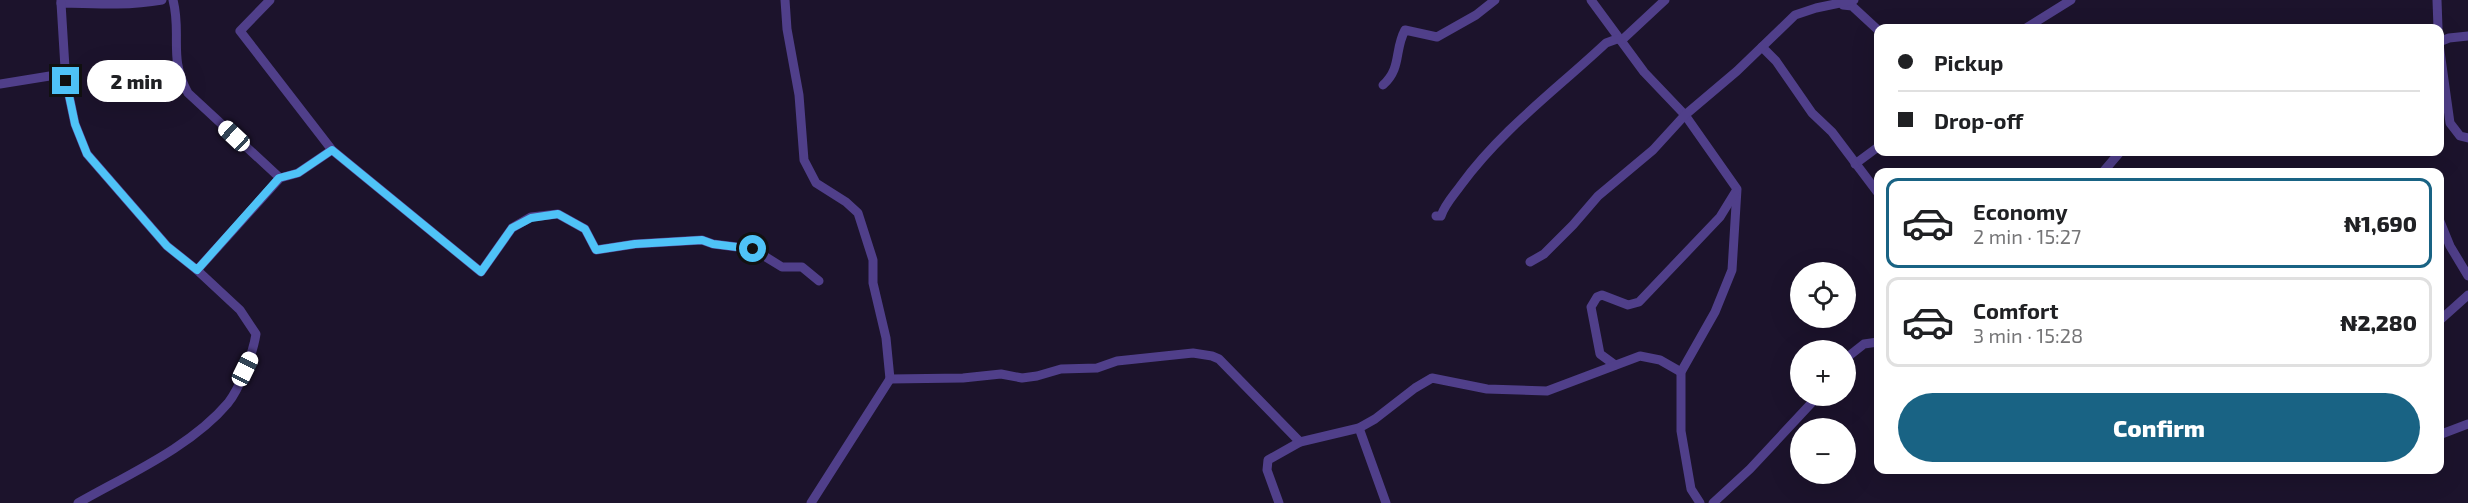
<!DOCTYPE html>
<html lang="en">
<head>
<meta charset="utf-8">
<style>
  :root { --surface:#fff; --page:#f6f6f6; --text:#202124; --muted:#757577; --line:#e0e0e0; --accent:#196384 }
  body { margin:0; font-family:"Exo 2",sans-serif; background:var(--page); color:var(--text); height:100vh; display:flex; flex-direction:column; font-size:22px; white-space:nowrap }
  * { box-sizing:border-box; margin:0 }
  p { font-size:20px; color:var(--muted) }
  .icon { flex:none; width:33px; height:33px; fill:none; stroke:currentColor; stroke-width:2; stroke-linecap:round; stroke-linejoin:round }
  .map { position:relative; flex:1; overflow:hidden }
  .details { position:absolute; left:1874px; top:168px; width:570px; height:306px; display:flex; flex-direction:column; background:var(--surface); border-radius:12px; box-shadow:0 6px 24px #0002 }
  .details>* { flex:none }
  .hud { position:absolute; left:1874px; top:24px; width:570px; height:132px; border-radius:12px; box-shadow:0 6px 24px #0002; display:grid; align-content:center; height:132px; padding:0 24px; background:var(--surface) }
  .tools { position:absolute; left:1790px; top:262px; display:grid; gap:12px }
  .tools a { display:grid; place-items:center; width:66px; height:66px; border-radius:50%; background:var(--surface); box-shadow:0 6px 24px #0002; font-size:30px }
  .end { position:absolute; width:27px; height:27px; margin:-14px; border:8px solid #4fc3f7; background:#111; box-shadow:0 0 0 3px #111 }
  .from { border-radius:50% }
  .bubble { position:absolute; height:42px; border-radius:21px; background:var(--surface); box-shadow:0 6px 24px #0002; font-size:20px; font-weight:800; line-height:42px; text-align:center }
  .car { position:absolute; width:18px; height:36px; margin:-18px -9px; border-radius:8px; box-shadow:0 0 4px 2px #0007; background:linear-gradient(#fff 24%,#345 0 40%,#fff 0 76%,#345 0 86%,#fff 0) }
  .hud b { display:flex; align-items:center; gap:21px; height:57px; font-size:22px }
  .hud b+b { border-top:2px solid var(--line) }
  .hud i { width:15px; height:15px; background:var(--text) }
  ul { padding:10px 0 0; list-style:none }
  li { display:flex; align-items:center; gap:18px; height:90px; margin:0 12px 9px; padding:0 12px; border:3px solid var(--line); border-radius:12px }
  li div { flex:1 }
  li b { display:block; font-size:22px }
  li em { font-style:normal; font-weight:800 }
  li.selected { border-color:var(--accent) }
  li>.icon { width:54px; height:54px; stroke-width:1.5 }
  .primary-button { display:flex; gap:12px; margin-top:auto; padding:12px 24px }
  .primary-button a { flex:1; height:69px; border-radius:36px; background:var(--accent); color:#fff; font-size:24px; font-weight:800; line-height:69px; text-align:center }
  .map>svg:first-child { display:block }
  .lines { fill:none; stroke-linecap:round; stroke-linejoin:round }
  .street { stroke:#503f8a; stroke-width:9 }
  .route { stroke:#4fc3f7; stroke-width:8 }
</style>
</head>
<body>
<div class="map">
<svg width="2468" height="503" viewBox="0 0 2468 503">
  <rect width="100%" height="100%" fill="#1c132c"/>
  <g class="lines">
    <!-- street -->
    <g class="street">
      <path d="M 61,0 L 61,3 C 94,4 129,6 162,0"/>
      <path d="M 173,0 C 182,34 168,58 188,93 L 280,178"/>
      <polyline points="270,0 240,31 332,150 481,272 512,228 531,217 558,214 585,229 596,250 635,244 702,240 713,244 753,249 782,267 802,267 819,281"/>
      <polyline points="785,0 787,29 799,95 804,160 816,183 846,202 858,213 873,260 873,283 886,338 890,379 963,378 1001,374 1022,378 1037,376 1061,369 1097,368 1117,361 1193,353 1212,356 1219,359 1300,442"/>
      <polyline points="1591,0 1644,72 1685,115 1737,189 1732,270 1715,312 1681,372 1681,431 1691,489 1700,503"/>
      <polyline points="2437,0 2438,28"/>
      <path d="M 61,3 L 65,68 L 62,74 L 66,81 L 75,124 L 87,154 L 167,246 L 197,270 L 240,310 L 256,334 C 253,353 240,388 228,403 C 191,447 127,475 78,503"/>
      <polyline points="1843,5 1852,6 1878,30"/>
      <polyline points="2026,28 2071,0"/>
      <polyline points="2439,42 2449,38 2468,36"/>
      <polyline points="2439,44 2450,123 2460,136 2468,138"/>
      <polyline points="1762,47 1776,61 1812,113 1832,132 1878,193"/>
      <polyline points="0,84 62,74"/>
      <path d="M 1383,85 C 1402,68 1394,50 1405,30 L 1437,37 L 1476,15 L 1495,0"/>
      <polyline points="1855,164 1878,147"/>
      <polyline points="2103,172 2120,152"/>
      <path d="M 1436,216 L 1441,216 C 1445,204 1454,195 1461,185 C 1501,130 1557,89 1606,43 L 1617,39 L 1622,40 L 1665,0"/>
      <polyline points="2439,219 2450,246 2468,276"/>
      <polyline points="1530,262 1544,254 1573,225 1598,196 1653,150 1685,115 1737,71 1795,15 1816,8 1854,0"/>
      <polyline points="197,270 280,178 298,173 332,150"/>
      <polyline points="2439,321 2468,295"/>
      <polyline points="1845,359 1864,344 1878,342"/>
      <polyline points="1615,365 1600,354 1591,307 1597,297 1602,295 1628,305 1639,302 1720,217 1736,191"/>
      <polyline points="1359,428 1386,503"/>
      <polyline points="2439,435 2468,424"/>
      <polyline points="811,503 890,379"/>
      <polyline points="1279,503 1267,470 1268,460 1300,442 1359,428 1375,419 1415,388 1432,378 1487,389 1547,391 1640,356 1660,360 1681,372"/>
      <polyline points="1713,503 1750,469 1818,396"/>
    </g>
  </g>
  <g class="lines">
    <!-- route -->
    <polyline class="route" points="66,81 75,124 87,154 167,246 197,270 279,178 298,173 332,150 481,272 512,228 531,218 558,214 585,229 596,250 635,244 702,240 713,244 753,249"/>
  </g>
</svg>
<div class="tools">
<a><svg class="icon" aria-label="locate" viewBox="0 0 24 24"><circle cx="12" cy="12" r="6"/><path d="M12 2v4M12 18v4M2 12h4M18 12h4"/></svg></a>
<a>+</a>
<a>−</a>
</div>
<i class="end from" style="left:753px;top:249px"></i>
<i class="end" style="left:66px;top:81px"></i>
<div class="bubble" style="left:87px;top:60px;width:99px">2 min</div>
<i class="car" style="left:234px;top:136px;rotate:313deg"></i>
<i class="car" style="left:245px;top:369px;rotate:26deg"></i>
<div class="hud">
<b><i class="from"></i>Pickup</b>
<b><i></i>Drop-off</b>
</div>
<section class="details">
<ul>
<li class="selected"><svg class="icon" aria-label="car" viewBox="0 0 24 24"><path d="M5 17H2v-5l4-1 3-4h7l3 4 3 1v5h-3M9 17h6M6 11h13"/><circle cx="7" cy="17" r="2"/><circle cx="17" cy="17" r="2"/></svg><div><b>Economy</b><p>2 min · 15:27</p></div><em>₦1,690</em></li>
<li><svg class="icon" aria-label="car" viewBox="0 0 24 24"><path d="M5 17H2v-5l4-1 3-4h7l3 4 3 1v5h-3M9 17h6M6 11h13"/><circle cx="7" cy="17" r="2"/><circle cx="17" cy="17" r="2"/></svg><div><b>Comfort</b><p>3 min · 15:28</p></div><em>₦2,280</em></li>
</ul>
<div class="primary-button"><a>Confirm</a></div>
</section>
</div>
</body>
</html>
